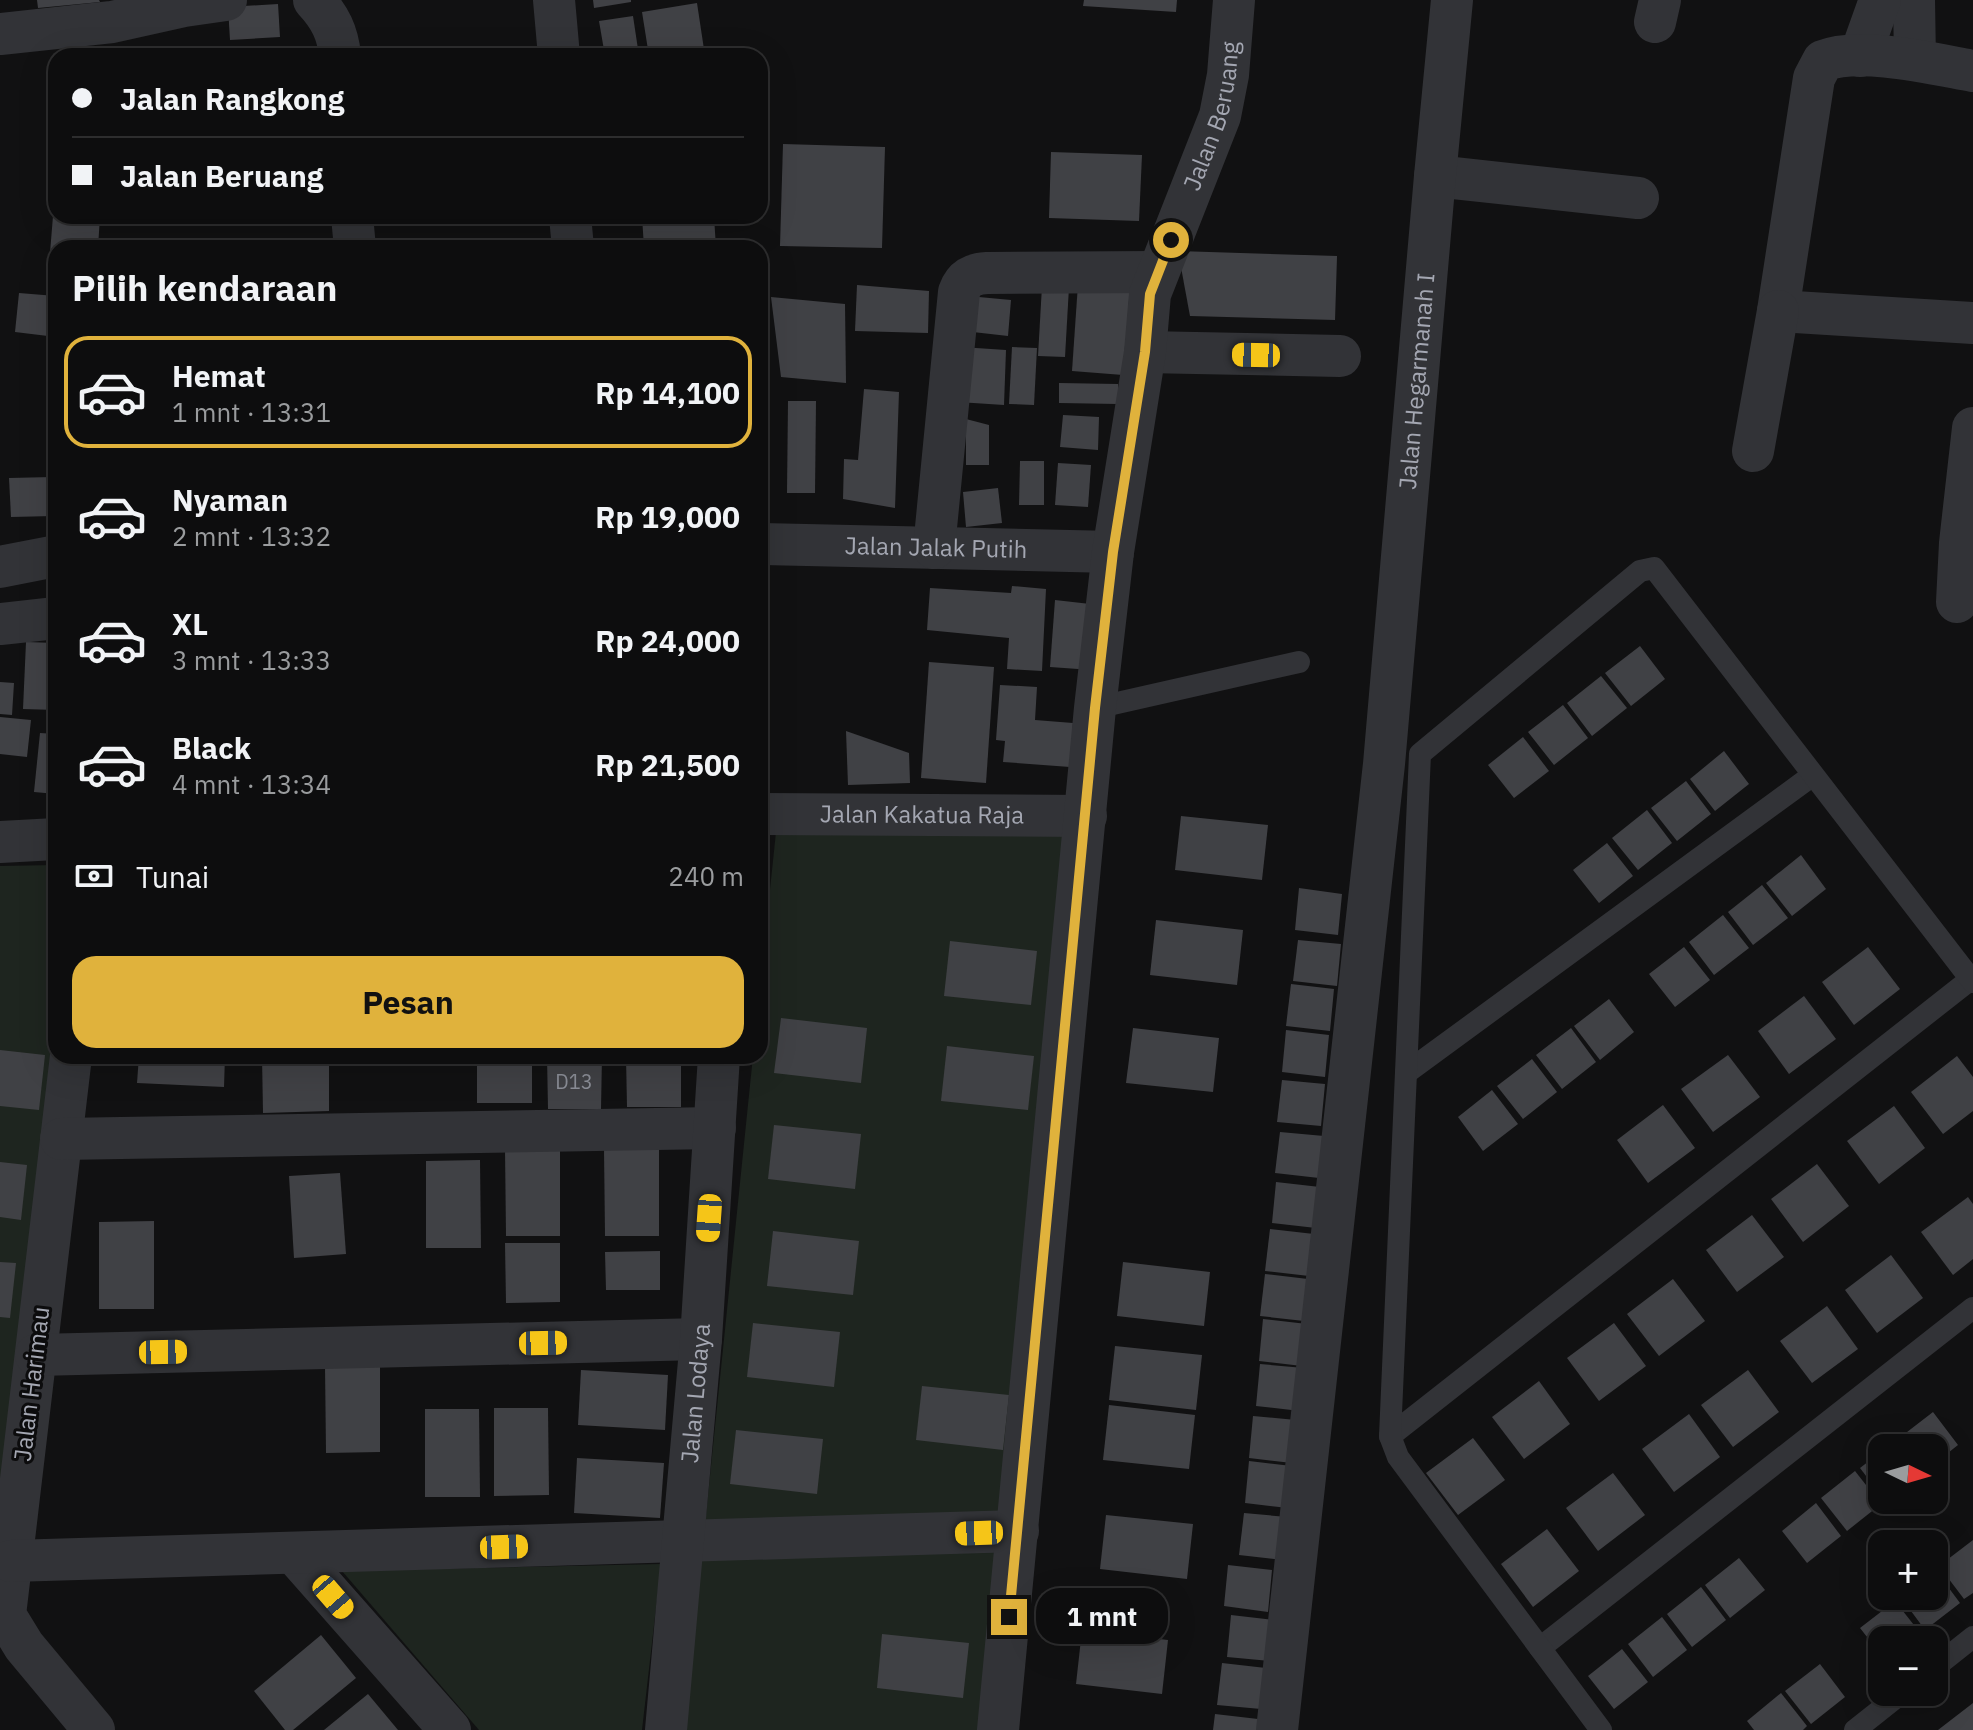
<!DOCTYPE html>
<html lang="id">
<head>
<meta charset="utf-8">
<style>
  :root { --surface:#0d0d0e; --page:#161617; --text:#f1f3f6; --muted:#9a9c9e; --line:#2d2d2e; --accent:#e0b23c }
  body { margin:0; font-family:"IBM Plex Sans",sans-serif; background:var(--page); color:var(--text); height:100vh; display:flex; flex-direction:column; font-size:30px; white-space:nowrap }
  * { box-sizing:border-box; margin:0 }
  p { font-size:26px; color:var(--muted) }
  .icon { flex:none; width:44px; height:44px; fill:none; stroke:currentColor; stroke-width:2; stroke-linecap:round; stroke-linejoin:round }
  .map { position:relative; flex:1; overflow:hidden }
  .drawer { position:absolute; left:48px; top:240px; width:720px; height:824px; display:flex; flex-direction:column; background:var(--surface); border-radius:24px; box-shadow:0 8px 32px #0002,0 0 0 2px var(--line) }
  .drawer>* { flex:none }
  .banner { position:absolute; left:48px; top:48px; width:720px; height:176px; border-radius:24px; box-shadow:0 8px 32px #0002,0 0 0 2px var(--line); display:grid; align-content:center; height:176px; padding:0 24px; background:var(--surface) }
  .needle { width:52px; rotate:95deg }
  .buttons { position:absolute; left:1868px; top:1434px; display:grid; gap:16px }
  .buttons a { display:grid; place-items:center; width:80px; height:80px; border-radius:16px; background:var(--surface); box-shadow:0 8px 32px #0002,0 0 0 2px var(--line); font-size:40px }
  .end { position:absolute; width:36px; height:36px; margin:-18px; border:10px solid #e0b23c; background:#111; box-shadow:0 0 0 4px #111 }
  .from { border-radius:50% }
  .bubble { position:absolute; height:56px; border-radius:24px; background:var(--surface); box-shadow:0 8px 32px #0002,0 0 0 2px var(--line); font-size:26px; font-weight:800; line-height:56px; text-align:center }
  .car { position:absolute; width:24px; height:48px; margin:-24px -12px; border-radius:10px; box-shadow:0 0 6px 2px #0007; background:linear-gradient(#f5c518 24%,#345 0 40%,#f5c518 0 76%,#345 0 86%,#f5c518 0) }
  .banner b { display:flex; align-items:center; gap:28px; height:76px; font-size:30px }
  .banner b+b { border-top:2px solid var(--line) }
  .banner i { width:20px; height:20px; background:var(--text) }
  ul { padding:0; list-style:none }
  li { display:flex; align-items:center; gap:24px; height:112px; margin:0 16px 12px; padding:0 8px; border:4px solid transparent; border-radius:24px }
  li div { flex:1 }
  li b { display:block; font-size:30px }
  li em { font-style:normal; font-weight:800 }
  li.active { border-color:var(--accent) }
  li>.icon { width:72px; height:72px; stroke-width:1.5 }
  h2 { padding:0 24px; font-size:36px; line-height:96px }
  .pay { display:flex; align-items:center; gap:20px; height:88px; padding:0 24px; font-size:30px }
  .pay p { margin-inline-start:auto }
  .primary-button { display:flex; gap:16px; margin-top:auto; padding:16px 24px }
  .primary-button a { flex:1; height:92px; border-radius:24px; background:var(--accent); color:#111; font-size:32px; font-weight:800; line-height:92px; text-align:center }
  .map>svg:first-child { display:block }
  .green { fill:#1e251f }
  .building { fill:#404145 }
  .lines { fill:none; stroke-linecap:round; stroke-linejoin:round }
  .service { stroke:#323337; stroke-width:22 }
  .minor { stroke:#323337; stroke-width:42 }
  .route { stroke:#e0b23c; stroke-width:10 }
  .labels { text-anchor:middle; stroke-width:6; stroke-linejoin:round; paint-order:stroke }
  .number-label { font-size:20px; fill:#8b8e97 }
  .street-label { font-size:24px; fill:#a4a7b2; stroke:#0c0c0d }
</style>
</head>
<body>
<div class="map">
<svg width="1973" height="1730" viewBox="0 0 1973 1730">
  <rect width="100%" height="100%" fill="#111112"/>
  <!-- green -->
  <g class="green">
    <polygon points="1085,830 999,1730 684,1730 753,1056 760,1056 760,985 776,832"/>
    <polygon points="56,865 56,1056 0,1530 0,866"/>
    <polygon points="661,1564 642,1730 479,1730 342,1571"/>
  </g>
  <!-- building -->
  <g class="building">
    <polygon points="37,0 99,0 100,2 38,8"/>
    <polygon points="593,0 631,0 631,2 594,8"/>
    <polygon points="1084,0 1177,0 1176,12 1083,6"/>
    <polygon points="697,3 705,56 649,56 642,12"/>
    <polygon points="278,4 280,37 230,40 228,7"/>
    <polygon points="633,16 639,56 605,56 599,21"/>
    <polygon points="311,51 311,56 227,56 227,53"/>
    <polygon points="783,144 885,147 882,248 780,246"/>
    <polygon points="1051,152 1142,155 1139,221 1049,218"/>
    <polygon points="53,216 100,216 98,248 56,248 56,266 49,265"/>
    <polygon points="244,216 307,216 307,220 244,223"/>
    <polygon points="642,216 714,216 716,248 644,248"/>
    <polygon points="1178,251 1337,256 1335,320 1190,316"/>
    <polygon points="1078,284 1130,288 1123,375 1072,371"/>
    <polygon points="857,285 929,291 928,333 855,331"/>
    <polygon points="1042,286 1069,287 1065,357 1038,356"/>
    <polygon points="19,293 56,296 56,337 15,332"/>
    <polygon points="968,296 1011,300 1008,336 964,331"/>
    <polygon points="771,297 845,304 846,383 781,377"/>
    <polygon points="961,347 1006,350 1004,405 958,402"/>
    <polygon points="1012,347 1037,348 1034,405 1009,404"/>
    <polygon points="1059,383 1118,384 1118,404 1059,403"/>
    <polygon points="864,389 899,392 895,508 843,499 844,459 858,460"/>
    <polygon points="788,401 816,401 815,493 787,493"/>
    <polygon points="1063,415 1099,417 1098,450 1060,447"/>
    <polygon points="966,419 989,425 989,465 966,465"/>
    <polygon points="1020,461 1044,461 1044,505 1019,505"/>
    <polygon points="1058,463 1091,465 1088,507 1055,505"/>
    <polygon points="52,477 54,516 11,517 9,478"/>
    <polygon points="998,488 1002,523 966,527 963,492"/>
    <polygon points="1012,586 1046,589 1042,671 1007,669 1009,638 927,630 930,588 1011,593"/>
    <polygon points="1055,600 1099,605 1092,670 1050,667"/>
    <polygon points="26,642 56,643 56,710 23,709"/>
    <polygon points="1640,646 1665,679 1631,706 1605,673"/>
    <polygon points="929,662 994,667 986,783 921,778"/>
    <polygon points="1601,676 1627,708 1592,736 1567,703"/>
    <polygon points="0,682 14,683 12,715 0,714"/>
    <polygon points="1000,685 1037,687 1035,720 1073,723 1070,767 1003,762 1005,741 996,740"/>
    <polygon points="1563,705 1588,738 1554,765 1528,732"/>
    <polygon points="0,717 31,720 27,757 0,754"/>
    <polygon points="846,731 909,753 910,783 848,785"/>
    <polygon points="40,733 56,734 56,794 34,792"/>
    <polygon points="1523,737 1549,771 1514,798 1488,765"/>
    <polygon points="1724,751 1749,784 1715,811 1690,779"/>
    <polygon points="1686,781 1711,814 1677,841 1651,808"/>
    <polygon points="1647,810 1672,843 1638,870 1612,838"/>
    <polygon points="1181,816 1268,825 1262,880 1175,870"/>
    <polygon points="1607,843 1633,876 1599,903 1573,870"/>
    <polygon points="1801,855 1826,889 1792,916 1766,883"/>
    <polygon points="1762,885 1788,918 1753,945 1728,912"/>
    <polygon points="1299,888 1342,894 1338,935 1295,930"/>
    <polygon points="1723,915 1749,948 1714,975 1689,942"/>
    <polygon points="1156,920 1243,930 1237,985 1150,975"/>
    <polygon points="1298,940 1341,944 1337,986 1293,981"/>
    <polygon points="950,941 1037,951 1031,1005 944,996"/>
    <polygon points="1684,947 1710,980 1675,1007 1649,974"/>
    <polygon points="1868,947 1900,989 1854,1025 1822,982"/>
    <polygon points="1291,984 1334,989 1330,1031 1286,1026"/>
    <polygon points="1804,996 1836,1039 1789,1074 1758,1031"/>
    <polygon points="1609,999 1634,1032 1600,1060 1574,1026"/>
    <polygon points="781,1018 867,1028 861,1083 774,1073"/>
    <polygon points="1133,1028 1219,1038 1213,1092 1126,1083"/>
    <polygon points="1571,1028 1596,1062 1562,1089 1536,1055"/>
    <polygon points="1286,1030 1329,1035 1325,1077 1282,1072"/>
    <polygon points="947,1046 1034,1056 1028,1110 941,1101"/>
    <polygon points="0,1050 45,1055 39,1110 0,1106"/>
    <polygon points="1728,1055 1760,1097 1713,1132 1681,1089"/>
    <polygon points="139,1056 225,1056 224,1087 137,1083"/>
    <polygon points="262,1056 329,1056 329,1111 263,1113"/>
    <rect x="477" y="1056" width="55" height="47"/>
    <polygon points="547,1056 602,1056 601,1109 548,1109"/>
    <polygon points="626,1056 681,1056 681,1107 627,1107"/>
    <polygon points="1957,1056 1973,1077 1973,1111 1943,1134 1911,1092"/>
    <polygon points="1532,1059 1557,1092 1523,1119 1497,1086"/>
    <polygon points="1282,1080 1325,1084 1321,1126 1277,1122"/>
    <polygon points="1492,1090 1518,1124 1483,1151 1458,1117"/>
    <polygon points="1663,1105 1695,1148 1648,1183 1617,1140"/>
    <polygon points="1894,1106 1925,1148 1879,1184 1847,1141"/>
    <polygon points="774,1125 861,1134 855,1189 768,1179"/>
    <polygon points="1280,1132 1324,1136 1319,1178 1275,1173"/>
    <polygon points="505,1148 560,1148 560,1236 506,1236"/>
    <polygon points="604,1148 659,1148 659,1236 605,1236"/>
    <polygon points="480,1160 481,1248 426,1248 426,1161"/>
    <polygon points="0,1162 27,1165 21,1220 0,1217"/>
    <polygon points="1817,1164 1849,1206 1803,1242 1771,1199"/>
    <polygon points="340,1173 346,1254 294,1258 289,1176"/>
    <polygon points="1276,1182 1320,1187 1316,1228 1272,1223"/>
    <polygon points="1968,1197 1973,1204 1973,1259 1953,1275 1921,1232"/>
    <polygon points="1752,1215 1784,1257 1737,1292 1706,1250"/>
    <polygon points="154,1221 154,1309 99,1309 99,1222"/>
    <polygon points="1270,1229 1314,1234 1309,1276 1265,1271"/>
    <polygon points="773,1231 859,1241 853,1295 767,1286"/>
    <polygon points="505,1243 560,1243 560,1302 506,1303"/>
    <polygon points="660,1251 660,1290 606,1290 605,1252"/>
    <polygon points="1891,1255 1923,1298 1877,1333 1845,1290"/>
    <polygon points="0,1262 16,1263 10,1318 0,1317"/>
    <polygon points="1123,1262 1210,1272 1204,1326 1117,1316"/>
    <polygon points="1265,1274 1308,1279 1304,1321 1260,1316"/>
    <polygon points="1673,1279 1705,1321 1659,1356 1627,1314"/>
    <polygon points="1827,1306 1858,1349 1812,1383 1780,1341"/>
    <polygon points="1263,1319 1307,1324 1302,1366 1259,1361"/>
    <polygon points="753,1323 840,1332 834,1387 747,1377"/>
    <polygon points="1614,1323 1646,1366 1599,1401 1567,1358"/>
    <polygon points="1115,1346 1202,1355 1196,1410 1109,1400"/>
    <polygon points="380,1364 380,1452 326,1453 325,1365"/>
    <polygon points="1260,1364 1304,1368 1300,1411 1256,1406"/>
    <polygon points="581,1370 668,1375 665,1430 578,1425"/>
    <polygon points="1748,1370 1779,1412 1733,1447 1701,1405"/>
    <polygon points="1539,1381 1570,1424 1524,1459 1492,1417"/>
    <polygon points="922,1386 1009,1395 1003,1450 916,1440"/>
    <polygon points="1109,1405 1195,1415 1189,1469 1103,1460"/>
    <polygon points="494,1408 548,1408 549,1495 494,1496"/>
    <polygon points="425,1409 479,1409 480,1497 425,1497"/>
    <polygon points="1933,1412 1958,1445 1934,1464 1934,1448 1905,1448 1898,1439"/>
    <polygon points="1689,1414 1720,1457 1674,1492 1642,1449"/>
    <polygon points="1253,1416 1296,1420 1292,1463 1249,1458"/>
    <polygon points="736,1430 823,1439 817,1494 730,1484"/>
    <polygon points="1473,1438 1505,1480 1458,1515 1426,1473"/>
    <polygon points="1882,1451 1882,1497 1860,1468"/>
    <polygon points="577,1458 664,1463 660,1518 574,1513"/>
    <polygon points="1249,1461 1292,1466 1288,1508 1245,1503"/>
    <polygon points="1855,1471 1881,1504 1847,1531 1821,1498"/>
    <polygon points="1613,1473 1645,1515 1598,1551 1566,1508"/>
    <polygon points="1816,1503 1841,1536 1807,1563 1782,1531"/>
    <polygon points="1244,1513 1287,1517 1283,1560 1239,1555"/>
    <polygon points="1106,1515 1193,1524 1187,1579 1100,1569"/>
    <polygon points="1547,1529 1579,1571 1533,1607 1501,1564"/>
    <polygon points="1973,1540 1973,1593 1964,1599 1939,1566"/>
    <polygon points="1739,1558 1765,1590 1730,1618 1705,1585"/>
    <polygon points="1228,1565 1272,1570 1268,1612 1224,1606"/>
    <polygon points="1934,1568 1960,1603 1925,1630 1900,1596 1934,1596"/>
    <polygon points="1701,1587 1726,1620 1692,1647 1667,1614"/>
    <polygon points="1895,1601 1921,1634 1913,1640 1882,1640 1882,1656 1860,1628"/>
    <polygon points="1231,1615 1274,1620 1270,1661 1227,1657"/>
    <polygon points="1662,1617 1687,1650 1653,1677 1628,1644"/>
    <polygon points="1082,1630 1168,1640 1162,1694 1076,1684"/>
    <polygon points="882,1634 969,1643 963,1698 877,1688"/>
    <polygon points="321,1635 356,1678 293,1730 285,1730 254,1691"/>
    <polygon points="1622,1649 1648,1682 1614,1709 1588,1676"/>
    <polygon points="1222,1663 1266,1668 1261,1709 1217,1705"/>
    <polygon points="1820,1664 1845,1697 1811,1724 1785,1691"/>
    <polygon points="1781,1693 1807,1726 1803,1730 1754,1730 1747,1721"/>
    <polygon points="368,1694 398,1730 324,1730"/>
    <polygon points="1973,1703 1973,1730 1938,1730"/>
    <polygon points="1215,1714 1258,1719 1257,1730 1213,1730"/>
  </g>
  <g class="lines">
    <!-- service -->
    <g class="service">
      <polyline points="1095,708 1299,662"/>
      <polyline points="1406,1073 1813,775"/>
      <polyline points="1390,1436 1971,979"/>
      <polyline points="1540,1648 1973,1308"/>
      <polyline points="1934,1668 1973,1637"/>
      <polyline points="1601,1730 1398,1457 1390,1436 1420,754 1640,571 1654,568 1973,982"/>
      <polyline points="1855,1730 1903,1692"/>
    </g>
    <!-- minor -->
    <g class="minor">
      <path d="M 314,0 C 330,17 338,33 340,56"/>
      <polyline points="554,0 559,56"/>
      <polyline points="1914,0 1915,60"/>
      <polyline points="1655,22 1660,0"/>
      <polyline points="0,34 112,22 184,6 226,0"/>
      <polyline points="1860,56 1880,0"/>
      <path d="M 1973,71 C 1934,64 1859,46 1823,61 L 1814,78 L 1778,311 L 1973,323"/>
      <polyline points="1435,176 1638,198"/>
      <polyline points="352,216 355,248"/>
      <polyline points="570,216 573,248"/>
      <polyline points="1145,352 1340,356"/>
      <polyline points="1753,451 1778,311"/>
      <path id="s1" d="M 760,544 L 1113,552"/>
      <path d="M 934,548 L 959,292 C 964,278 972,274 987,273 L 1157,272"/>
      <polyline points="0,567 56,556"/>
      <polyline points="1957,602 1960,543 1973,428"/>
      <polyline points="0,624 56,618"/>
      <path id="s2" d="M 760,814 L 1086,816"/>
      <polyline points="0,842 56,839"/>
      <polyline points="71,1056 5,1615 24,1646 94,1730"/>
      <polyline points="61,1139 715,1128"/>
      <polyline points="36,1355 701,1339"/>
      <polyline points="294,1553 450,1730"/>
      <polyline points="11,1561 1018,1531"/>
      <path id="s3" d="M 666,1730 L 701,1339 L 719,1056"/>
      <path id="s4" d="M 998,1730 L 1095,708 L 1113,552 L 1145,352 L 1150,294 L 1220,116 L 1228,75 L 1234,0"/>
      <path id="s5" d="M 1277,1730 L 1384,764 L 1435,176 L 1452,0"/>
    </g>
  </g>
  <g class="lines">
    <!-- route -->
    <polyline class="route" points="1009,1617 1095,708 1113,552 1145,352 1150,294 1171,240"/>
  </g>
  <g class="labels">
    <!-- number labels -->
    <g class="number-label">
      <text x="574" y="1089">D13</text>
    </g>
    <!-- street labels -->
    <g class="street-label">
      <text dy="8" stroke="none"><textPath href="#s4" startOffset="1634">Jalan Beruang</textPath></text>
      <text dy="8" stroke="none"><textPath href="#s5" startOffset="1356">Jalan Hegarmanah I</textPath></text>
      <text dy="8" stroke="none"><textPath href="#s1" startOffset="176">Jalan Jalak Putih</textPath></text>
      <text dy="8" stroke="none"><textPath href="#s2" startOffset="162">Jalan Kakatua Raja</textPath></text>
      <text transform="translate(32 1384) rotate(-83)" y="8">Jalan Harimau</text>
      <text dy="8" stroke="none"><textPath href="#s3" startOffset="338">Jalan Lodaya</textPath></text>
    </g>
  </g>
</svg>
<div class="buttons">
<a><svg class="needle" viewBox="-14 -14 28 28"><path d="M0-13l5 13h-10z" fill="#e53935"/><path d="M0 13l5-13h-10z" fill="#9a9c9e"/></svg></a>
<a>+</a>
<a>−</a>
</div>
<i class="end from" style="left:1171px;top:240px"></i>
<i class="end" style="left:1009px;top:1617px"></i>
<div class="bubble" style="left:1036px;top:1588px;width:132px">1 mnt</div>
<i class="car" style="left:1256px;top:355px;rotate:271deg"></i>
<i class="car" style="left:709px;top:1218px;rotate:184deg"></i>
<i class="car" style="left:543px;top:1343px;rotate:89deg"></i>
<i class="car" style="left:163px;top:1352px;rotate:89deg"></i>
<i class="car" style="left:979px;top:1533px;rotate:268deg"></i>
<i class="car" style="left:504px;top:1547px;rotate:88deg"></i>
<i class="car" style="left:333px;top:1597px;rotate:139deg"></i>
<div class="banner">
<b><i class="from"></i>Jalan Rangkong</b>
<b><i></i>Jalan Beruang</b>
</div>
<section class="drawer">
<h2>Pilih kendaraan</h2>
<ul>
<li class="active"><svg class="icon" aria-label="car" viewBox="0 0 24 24"><path d="M5 17H2v-5l4-1 3-4h7l3 4 3 1v5h-3M9 17h6M6 11h13"/><circle cx="7" cy="17" r="2"/><circle cx="17" cy="17" r="2"/></svg><div><b>Hemat</b><p>1 mnt · 13:31</p></div><em>Rp 14,100</em></li>
<li><svg class="icon" aria-label="car" viewBox="0 0 24 24"><path d="M5 17H2v-5l4-1 3-4h7l3 4 3 1v5h-3M9 17h6M6 11h13"/><circle cx="7" cy="17" r="2"/><circle cx="17" cy="17" r="2"/></svg><div><b>Nyaman</b><p>2 mnt · 13:32</p></div><em>Rp 19,000</em></li>
<li><svg class="icon" aria-label="car" viewBox="0 0 24 24"><path d="M5 17H2v-5l4-1 3-4h7l3 4 3 1v5h-3M9 17h6M6 11h13"/><circle cx="7" cy="17" r="2"/><circle cx="17" cy="17" r="2"/></svg><div><b>XL</b><p>3 mnt · 13:33</p></div><em>Rp 24,000</em></li>
<li><svg class="icon" aria-label="car" viewBox="0 0 24 24"><path d="M5 17H2v-5l4-1 3-4h7l3 4 3 1v5h-3M9 17h6M6 11h13"/><circle cx="7" cy="17" r="2"/><circle cx="17" cy="17" r="2"/></svg><div><b>Black</b><p>4 mnt · 13:34</p></div><em>Rp 21,500</em></li>
</ul>
<div class="pay"><svg class="icon" aria-label="cash" viewBox="0 0 24 24"><path d="M3 7h18v10H3z"/><circle cx="12" cy="12" r="2"/></svg>Tunai<p>240 m</p></div>
<div class="primary-button"><a>Pesan</a></div>
</section>
</div>
</body>
</html>
